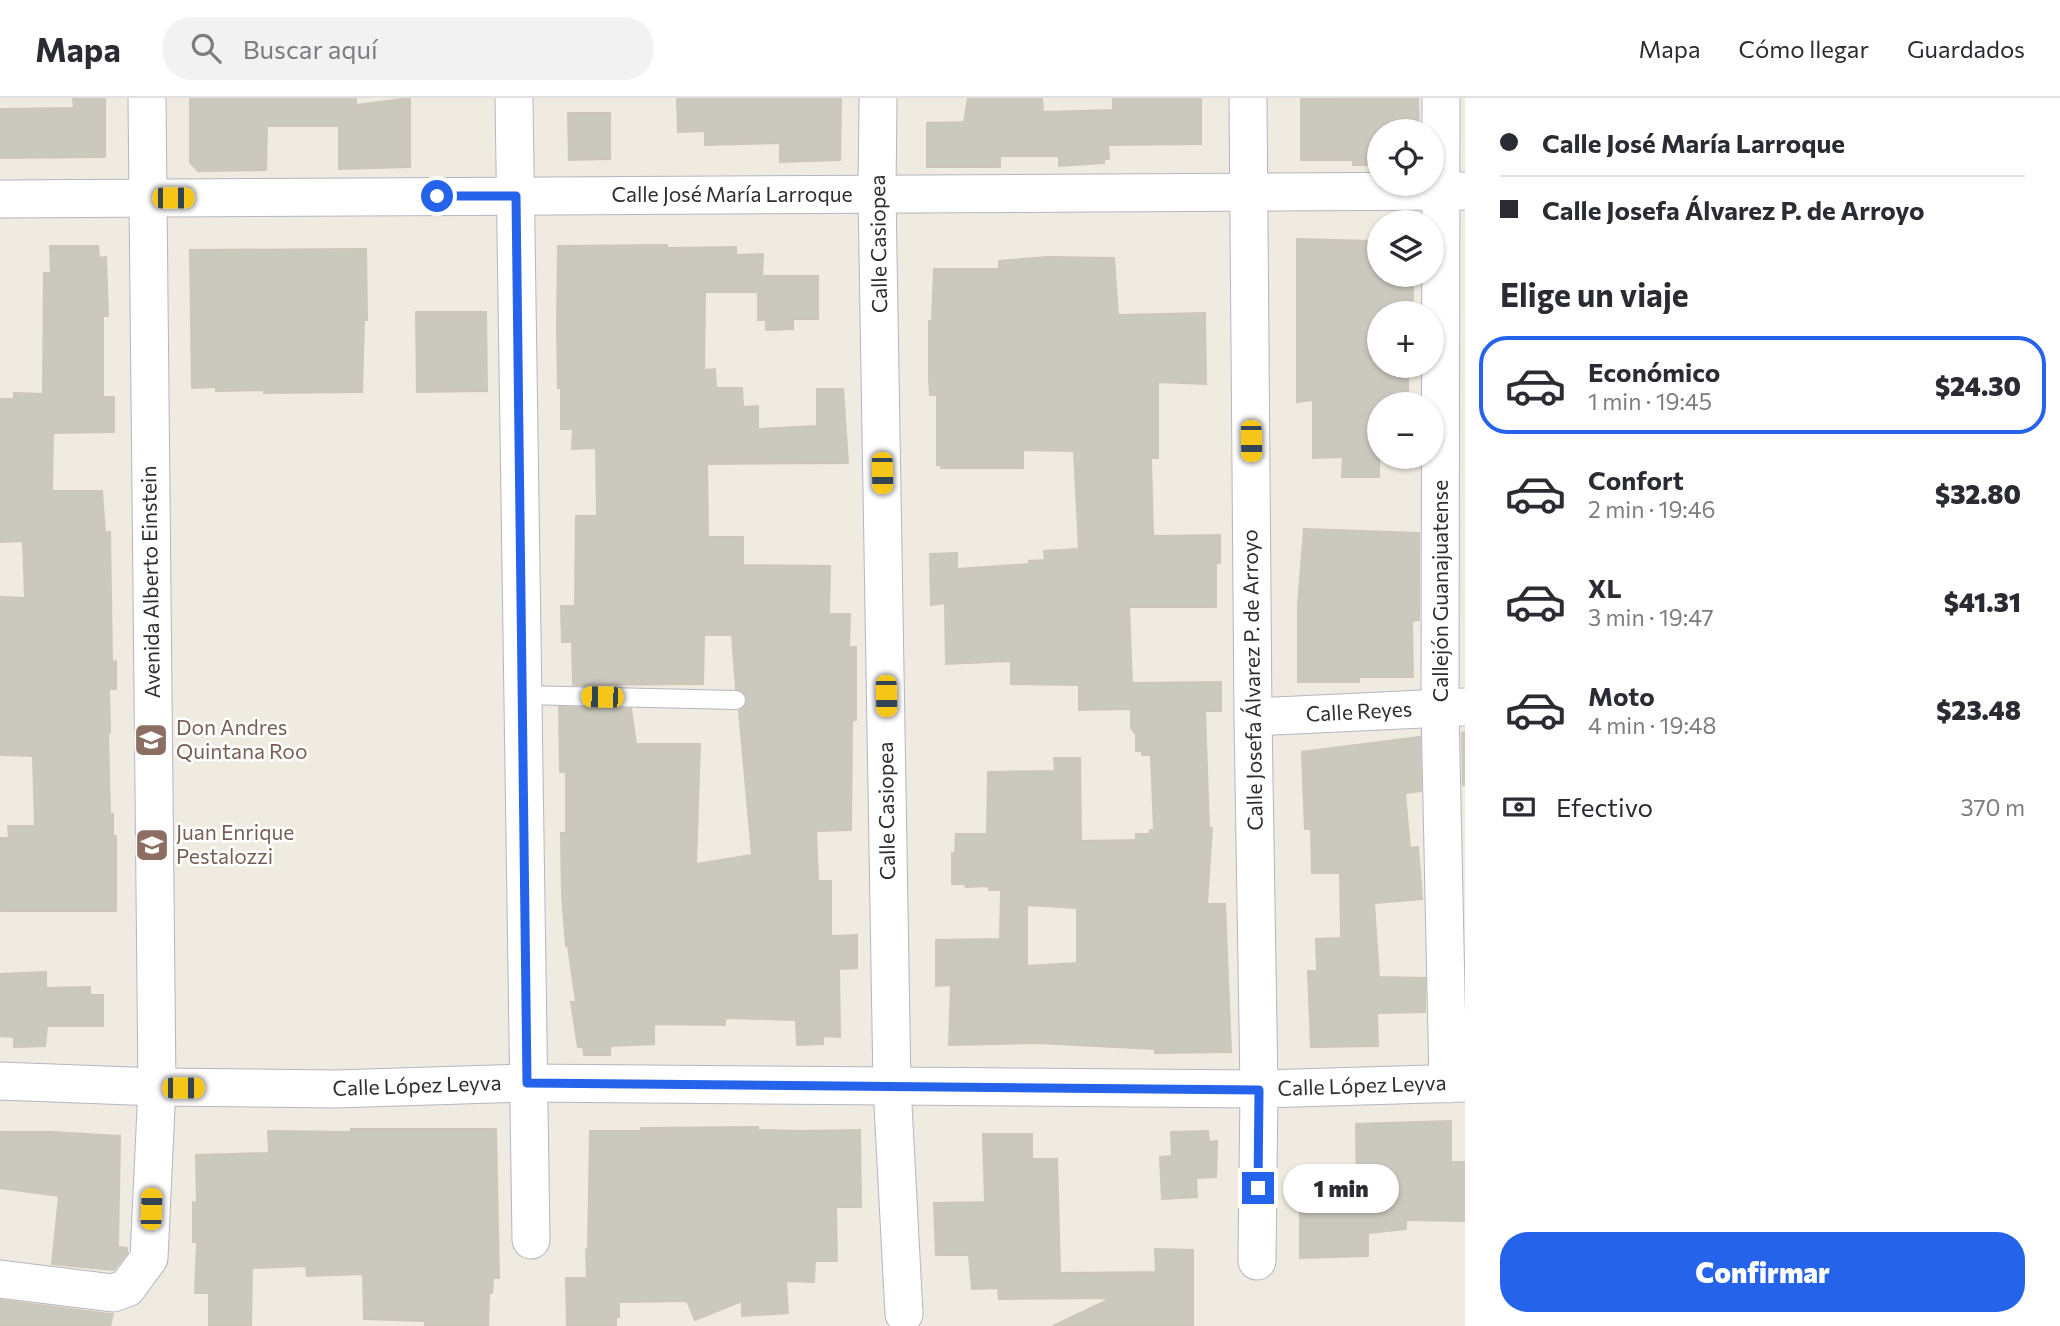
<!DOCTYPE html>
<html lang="es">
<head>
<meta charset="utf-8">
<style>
  :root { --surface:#fff; --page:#f2f2f3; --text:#2b2b33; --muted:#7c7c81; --line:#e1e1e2; --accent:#2563eb }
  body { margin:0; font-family:Commissioner,sans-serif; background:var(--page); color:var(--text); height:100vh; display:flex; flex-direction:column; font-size:26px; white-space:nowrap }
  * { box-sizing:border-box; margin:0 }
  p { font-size:23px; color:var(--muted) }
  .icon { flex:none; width:38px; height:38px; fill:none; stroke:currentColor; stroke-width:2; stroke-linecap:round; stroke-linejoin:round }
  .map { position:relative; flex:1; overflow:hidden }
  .sheet { display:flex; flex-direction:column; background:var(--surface); width:595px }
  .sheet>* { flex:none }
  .hud { display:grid; align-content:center; height:154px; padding:0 35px; background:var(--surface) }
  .buttons { position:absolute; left:1367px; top:21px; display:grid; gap:14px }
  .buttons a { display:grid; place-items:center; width:77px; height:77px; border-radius:50%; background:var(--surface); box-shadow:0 2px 5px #0004; font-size:35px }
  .end { position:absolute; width:32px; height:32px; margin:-16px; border:9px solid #2563eb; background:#fff; box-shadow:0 0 0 4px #fff }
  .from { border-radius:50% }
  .bubble { position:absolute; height:49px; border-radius:24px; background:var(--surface); box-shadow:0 2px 5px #0004; font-size:23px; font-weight:800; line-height:49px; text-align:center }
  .car { position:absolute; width:21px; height:42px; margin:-21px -10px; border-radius:9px; box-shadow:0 0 5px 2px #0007; background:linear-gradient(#f5c518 24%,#345 0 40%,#f5c518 0 76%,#345 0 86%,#f5c518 0) }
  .hud b { display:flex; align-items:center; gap:24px; height:66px; font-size:26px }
  .hud b+b { border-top:2px solid var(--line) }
  .hud i { width:18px; height:18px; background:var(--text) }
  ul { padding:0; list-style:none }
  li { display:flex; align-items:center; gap:21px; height:98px; margin:0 14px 10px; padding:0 21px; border:4px solid transparent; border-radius:28px }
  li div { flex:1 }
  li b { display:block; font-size:26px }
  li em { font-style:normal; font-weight:800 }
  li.active { border-color:var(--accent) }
  li>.icon { width:63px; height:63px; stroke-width:1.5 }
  h2 { padding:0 35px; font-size:32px; line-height:84px }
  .pay { display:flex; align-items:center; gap:18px; height:77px; padding:0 35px; font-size:26px }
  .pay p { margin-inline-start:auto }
  .action { display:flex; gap:14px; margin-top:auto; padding:14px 35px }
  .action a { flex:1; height:80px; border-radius:28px; background:var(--accent); color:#fff; font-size:28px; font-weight:800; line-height:80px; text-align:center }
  header { display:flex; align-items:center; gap:42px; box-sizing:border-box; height:98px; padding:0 35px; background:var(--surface); border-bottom:2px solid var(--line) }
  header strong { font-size:33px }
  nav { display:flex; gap:38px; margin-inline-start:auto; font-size:24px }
  .search { width:490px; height:63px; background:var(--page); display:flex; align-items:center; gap:18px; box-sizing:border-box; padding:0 24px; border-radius:28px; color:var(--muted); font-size:26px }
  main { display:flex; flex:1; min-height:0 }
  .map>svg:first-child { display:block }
  .building { fill:#cbc9be; stroke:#ccc7b9; stroke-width:2; fill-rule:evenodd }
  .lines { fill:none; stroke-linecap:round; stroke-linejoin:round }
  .lane-casing { stroke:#b4b5c2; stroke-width:20 }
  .street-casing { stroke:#b4b5c2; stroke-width:39 }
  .lane { stroke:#fff; stroke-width:18 }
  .street { stroke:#fff; stroke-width:37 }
  .route { stroke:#2563eb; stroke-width:9 }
  .labels { text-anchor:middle; stroke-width:5; stroke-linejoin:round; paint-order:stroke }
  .street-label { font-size:21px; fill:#2e2e2e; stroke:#fff }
  .education-label { font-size:21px; fill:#785e54; stroke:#fff; text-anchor:start }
</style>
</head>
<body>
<header>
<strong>Mapa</strong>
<div class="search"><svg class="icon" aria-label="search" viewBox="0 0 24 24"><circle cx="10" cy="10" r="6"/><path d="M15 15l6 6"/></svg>Buscar aquí</div>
<nav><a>Mapa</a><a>Cómo llegar</a><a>Guardados</a></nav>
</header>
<main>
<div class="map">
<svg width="1465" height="1228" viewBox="0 0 1465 1228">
  <rect width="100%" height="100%" fill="#f0ebe0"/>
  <!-- building -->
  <g class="building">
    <polygon points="73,0 105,0 105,59 0,60 0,11 74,10"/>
    <polygon points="190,0 356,0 356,7 410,0 410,69 339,71 339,28 267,28 266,72 198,73 190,64"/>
    <polygon points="677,0 841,0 840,62 780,64 780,45 705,47 705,33 678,34"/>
    <polygon points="968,0 1042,0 1043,14 1113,12 1113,0 1201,0 1201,46 1108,47 1109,61 1104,61 1104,65 1059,68 1059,58 1000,58 1000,69 927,69 927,25 964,24"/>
    <polygon points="1418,0 1419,33 1379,33 1379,67 1353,67 1353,62 1301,62 1301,1"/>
    <polygon points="568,15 610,15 610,61 569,62"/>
    <polygon points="1297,141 1376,143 1379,144 1379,177 1413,177 1413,213 1379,215 1379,268 1408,268 1408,306 1379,306 1379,379 1342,379 1343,359 1313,360 1313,302 1297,304"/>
    <polygon points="667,147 667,150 736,149 736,157 763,156 762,178 818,178 818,221 793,221 793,231 766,232 766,222 758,222 758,194 705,194 704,272 715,271 716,290 742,290 743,309 758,308 758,331 817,328 817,291 843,291 848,365 707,366 708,439 743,439 743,467 830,468 829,516 850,516 849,549 856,549 856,622 852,623 851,732 816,733 818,783 831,783 831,838 857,837 857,870 839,871 840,939 823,938 823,946 797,947 796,922 725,920 725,927 654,926 654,946 610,948 610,957 584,957 583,949 578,949 571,904 576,904 568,848 566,848 562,798 561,735 566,735 566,674 560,674 559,609 631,611 636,646 700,646 696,766 752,757 739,613 745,608 747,602 742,593 736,591 732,537 704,537 703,586 573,587 572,544 562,544 561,508 575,508 576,418 597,418 596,350 572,351 573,331 561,331 561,290 558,290 557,228 558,148"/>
    <polygon points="50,148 98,148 99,160 106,159 108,218 103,218 103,299 114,299 114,334 53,335 52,393 102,393 105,434 110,434 112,564 116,563 116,591 109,591 110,635 108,635 110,716 113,716 113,738 116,738 116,813 0,813 0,740 9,740 8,728 35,728 33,658 1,657 0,499 25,500 23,443 0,444 0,301 14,301 14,295 43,296 44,175 51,175"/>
    <polygon points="366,151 367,222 364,222 362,294 264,295 264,292 216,293 216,289 192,290 190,152"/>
    <path d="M 1047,159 L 1114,160 L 1118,217 L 1205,215 L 1206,286 L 1158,284 L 1158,360 L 1151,360 L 1153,438 L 1220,437 L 1220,465 L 1216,465 L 1216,509 L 1129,509 L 1132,585 L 1221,584 L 1221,613 L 1205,613 L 1209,730 L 1212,730 L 1207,806 L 1225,806 L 1231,954 L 1155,955 L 1155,951 L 1036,945 L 949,947 L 951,887 L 936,888 L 936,842 L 1000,841 L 1001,792 L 989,792 L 989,788 L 966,789 L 965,786 L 952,786 L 952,755 L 955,755 L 956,736 L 987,736 L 988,674 L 1055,673 L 1054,660 L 1080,660 L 1081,743 L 1136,742 L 1136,736 L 1150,736 L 1150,732 L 1154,732 L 1151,657 L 1142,657 L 1142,653 L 1136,653 L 1136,636 L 1131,630 L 1131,611 L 1079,612 L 1079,587 L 1011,586 L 1011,563 L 946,566 L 945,505 L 931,507 L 930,456 L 957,455 L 957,471 L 1029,466 L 1029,463 L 1045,462 L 1044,453 L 1079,451 L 1074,353 L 1023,352 L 1023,370 L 941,370 L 942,367 L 937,367 L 937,297 L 930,297 L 929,280 L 929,223 L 932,223 L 934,171 L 999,171 L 999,163 ZM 1027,807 L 1077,810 L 1077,865 L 1027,868 Z"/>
    <polygon points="416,214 486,214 487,293 417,294"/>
    <polygon points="1304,431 1419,435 1419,522 1412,523 1413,579 1359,579 1359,584 1298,584 1298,506"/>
    <polygon points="1465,634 1465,687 1463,687 1462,635"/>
    <polygon points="1420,639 1421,693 1405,695 1410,750 1418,749 1422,801 1374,805 1379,879 1425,880 1425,914 1377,915 1378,948 1311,949 1308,873 1317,873 1316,841 1341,840 1340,775 1312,775 1311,731 1305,731 1302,654"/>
    <polygon points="46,874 46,890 90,889 90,897 103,897 103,928 47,928 45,948 14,949 14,939 0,938 0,876"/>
    <polygon points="1451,1023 1451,1064 1465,1064 1465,1123 1406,1122 1406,1131 1368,1135 1368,1158 1300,1160 1300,1100 1357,1098 1356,1026"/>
    <polygon points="758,1029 758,1032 803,1033 860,1032 861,1109 836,1109 837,1163 815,1163 814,1184 786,1183 788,1215 742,1218 742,1203 695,1222 687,1203 619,1204 619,1219 616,1219 616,1228 567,1228 566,1180 587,1180 586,1152 588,1153 590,1033 641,1033 641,1030"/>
    <polygon points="351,1031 496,1031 499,1180 493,1180 492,1195 489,1195 488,1228 425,1228 425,1223 364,1221 363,1176 307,1178 306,1168 252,1170 251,1228 209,1228 209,1195 195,1195 197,1144 193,1144 193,1104 197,1105 196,1057 269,1055 268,1033 351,1034"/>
    <polygon points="1208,1033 1209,1044 1217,1043 1216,1079 1196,1080 1197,1099 1162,1101 1160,1059 1172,1058 1171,1034"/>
    <polygon points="0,1034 52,1034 120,1038 118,1149 127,1150 127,1155 114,1172 52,1166 59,1098 0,1090"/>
    <polygon points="983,1036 1032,1036 1032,1061 1057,1061 1060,1175 1156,1174 1155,1151 1193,1152 1193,1228 1053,1228 1112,1200 999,1201 998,1190 972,1191 969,1157 936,1157 934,1105 985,1104"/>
    <polygon points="0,1202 110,1216 113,1216 110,1228 0,1228"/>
  </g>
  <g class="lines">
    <!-- lane casing -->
    <g class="lane-casing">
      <polyline id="lane" points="522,597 736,602"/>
    </g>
    <!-- street casing -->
    <g class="street-casing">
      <g id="street">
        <polyline points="514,0 531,1142"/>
        <polyline points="878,0 877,96 892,988 904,1216"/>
        <polyline points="1248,0 1253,619 1259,991 1257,1163"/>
        <polyline points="1441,0 1440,611 1448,986"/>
        <polyline points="0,101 1465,93"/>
        <polyline points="1253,619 1465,609"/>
        <polyline points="0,983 157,989 336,991 527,985 1259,991 1465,985"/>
        <polyline points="0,1181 113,1195 127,1190 149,1160 157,989 147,0"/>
      </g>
    </g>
    <!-- lane -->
    <use href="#lane" class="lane"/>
    <!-- street -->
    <use href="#street" class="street"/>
  </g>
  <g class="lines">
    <!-- route -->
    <polyline class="route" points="437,98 516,98 527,985 1259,992 1258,1090"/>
  </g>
  <!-- icons -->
  <defs>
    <g id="school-square" transform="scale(1.75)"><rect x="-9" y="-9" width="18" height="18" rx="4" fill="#8d6e63" stroke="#fff"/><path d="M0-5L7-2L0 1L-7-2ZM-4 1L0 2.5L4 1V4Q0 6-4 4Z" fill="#fff"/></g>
  </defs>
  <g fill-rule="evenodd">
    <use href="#school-square" x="151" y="642"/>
    <use href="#school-square" x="152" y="747"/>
  </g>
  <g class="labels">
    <!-- street labels -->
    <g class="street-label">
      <text x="732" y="104">Calle José María Larroque</text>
      <text transform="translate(879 146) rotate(-91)" y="7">Calle Casiopea</text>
      <text transform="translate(151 484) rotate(-91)" y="7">Avenida Alberto Einstein</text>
      <text transform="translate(1441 493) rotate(-90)" y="7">Callejón Guanajuatense</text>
      <text transform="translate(1253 582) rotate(-91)" y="7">Calle Josefa Álvarez P. de Arroyo</text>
      <text transform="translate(1359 614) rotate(-3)" y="7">Calle Reyes</text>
      <text transform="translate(887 713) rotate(-91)" y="7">Calle Casiopea</text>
      <text transform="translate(417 988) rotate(-2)" y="7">Calle López Leyva</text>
      <text transform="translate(1362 988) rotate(-2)" y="7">Calle López Leyva</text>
    </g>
    <!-- education labels -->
    <g class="education-label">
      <text x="176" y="637">Don Andres<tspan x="176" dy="24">Quintana Roo</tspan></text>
      <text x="176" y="742">Juan Enrique<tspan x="176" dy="24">Pestalozzi</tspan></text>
    </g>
  </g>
</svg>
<div class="buttons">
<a><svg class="icon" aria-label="locate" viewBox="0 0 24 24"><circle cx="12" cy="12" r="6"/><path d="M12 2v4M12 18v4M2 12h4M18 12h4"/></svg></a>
<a><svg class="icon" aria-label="layers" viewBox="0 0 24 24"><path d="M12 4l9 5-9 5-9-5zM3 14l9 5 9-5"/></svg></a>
<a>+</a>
<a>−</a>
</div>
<i class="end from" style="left:437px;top:98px"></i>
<i class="end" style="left:1258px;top:1090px"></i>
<div class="bubble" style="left:1283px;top:1066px;width:116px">1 min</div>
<i class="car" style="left:173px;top:100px;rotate:90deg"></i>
<i class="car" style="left:1251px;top:343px;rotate:179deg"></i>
<i class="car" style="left:882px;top:375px;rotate:179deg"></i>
<i class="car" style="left:886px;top:598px;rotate:179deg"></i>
<i class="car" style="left:602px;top:599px;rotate:271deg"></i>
<i class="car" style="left:183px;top:990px;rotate:90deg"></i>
<i class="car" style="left:151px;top:1111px;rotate:2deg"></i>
</div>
<section class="sheet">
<div class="hud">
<b><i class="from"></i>Calle José María Larroque</b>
<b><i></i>Calle Josefa Álvarez P. de Arroyo</b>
</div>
<h2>Elige un viaje</h2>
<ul>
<li class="active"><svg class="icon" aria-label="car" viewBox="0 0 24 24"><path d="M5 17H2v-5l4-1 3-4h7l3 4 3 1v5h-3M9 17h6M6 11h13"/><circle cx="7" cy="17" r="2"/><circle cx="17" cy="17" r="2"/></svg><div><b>Económico</b><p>1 min · 19:45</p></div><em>$24.30</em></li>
<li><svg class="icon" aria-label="car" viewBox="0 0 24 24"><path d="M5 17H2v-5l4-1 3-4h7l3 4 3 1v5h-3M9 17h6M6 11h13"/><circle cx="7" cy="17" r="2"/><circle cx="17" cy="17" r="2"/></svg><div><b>Confort</b><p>2 min · 19:46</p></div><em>$32.80</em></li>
<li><svg class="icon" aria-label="car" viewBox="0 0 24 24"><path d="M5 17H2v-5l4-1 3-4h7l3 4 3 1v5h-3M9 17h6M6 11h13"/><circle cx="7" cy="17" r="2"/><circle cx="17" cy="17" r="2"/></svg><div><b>XL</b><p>3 min · 19:47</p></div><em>$41.31</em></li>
<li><svg class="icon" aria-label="car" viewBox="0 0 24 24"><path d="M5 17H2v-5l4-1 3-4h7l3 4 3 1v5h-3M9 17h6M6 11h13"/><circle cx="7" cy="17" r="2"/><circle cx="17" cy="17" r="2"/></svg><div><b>Moto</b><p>4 min · 19:48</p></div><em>$23.48</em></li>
</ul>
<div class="pay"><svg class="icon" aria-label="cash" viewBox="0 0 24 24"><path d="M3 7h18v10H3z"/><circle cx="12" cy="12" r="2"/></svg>Efectivo<p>370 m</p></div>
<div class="action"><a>Confirmar</a></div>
</section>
</main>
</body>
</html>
